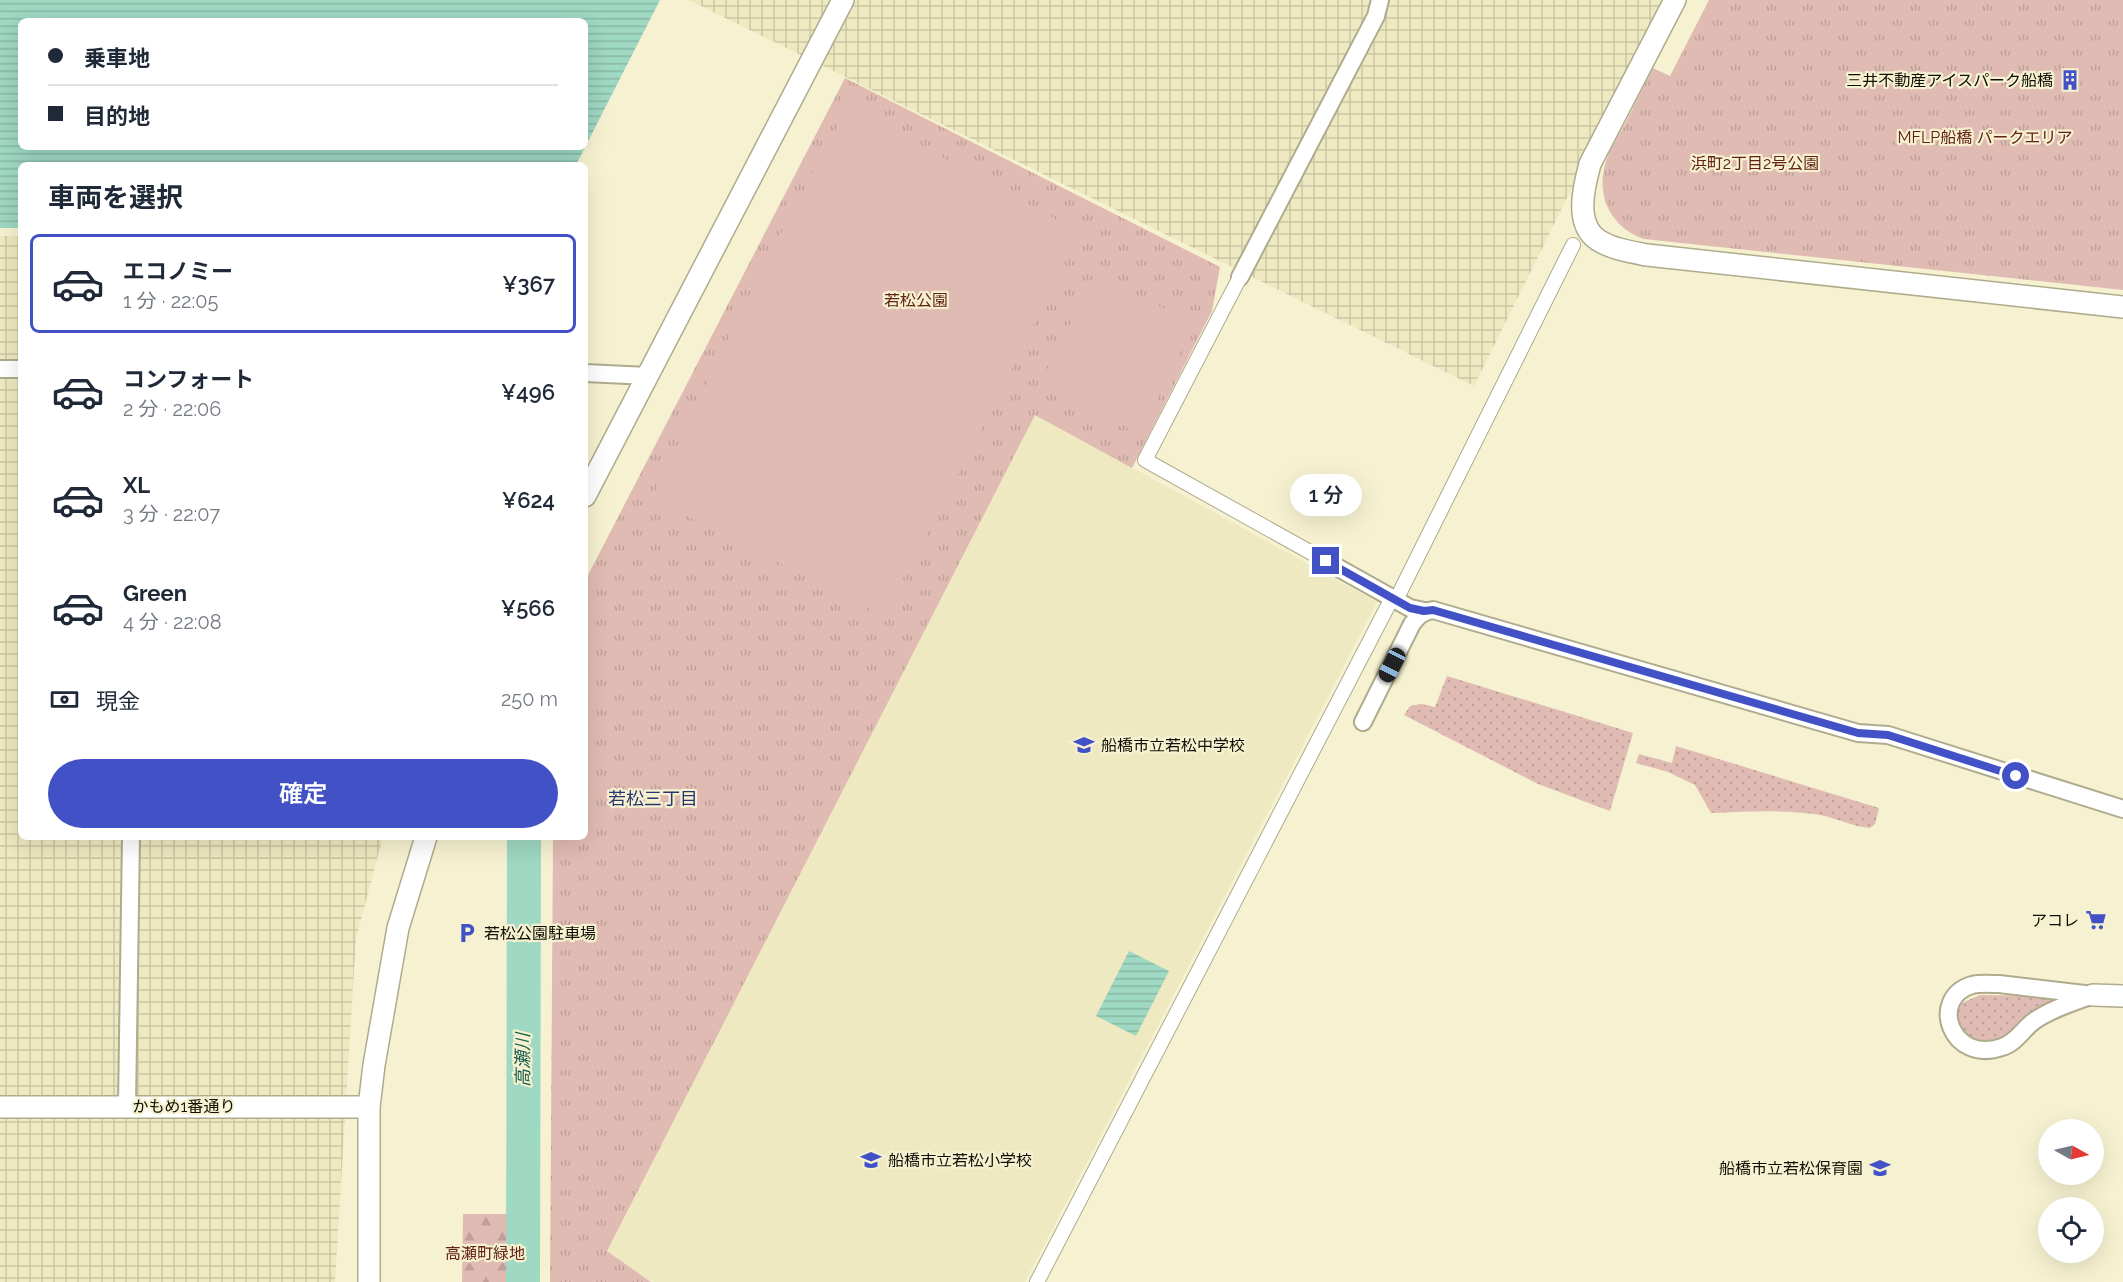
<!DOCTYPE html>
<html lang="ja">
<head>
<meta charset="utf-8">
<style>
  :root { --surface:#fff; --page:#f6f6f7; --text:#1f2937; --muted:#747a83; --line:#e0e1e3; --accent:#4252c6 }
  body { margin:0; font-family:Raleway,"Noto Sans JP",sans-serif; background:var(--page); color:var(--text); height:100vh; display:flex; flex-direction:column; font-size:22px; white-space:nowrap }
  * { box-sizing:border-box; margin:0 }
  p { font-size:20px; color:var(--muted) }
  .icon { flex:none; width:33px; height:33px; fill:none; stroke:currentColor; stroke-width:2; stroke-linecap:round; stroke-linejoin:round }
  .map { position:relative; flex:1; overflow:hidden }
  .side { position:absolute; left:18px; top:162px; width:570px; height:678px; display:flex; flex-direction:column; background:var(--surface); border-radius:9px; box-shadow:0 6px 24px #0002 }
  .side>* { flex:none }
  .top-card { position:absolute; left:18px; top:18px; width:570px; height:132px; border-radius:9px; box-shadow:0 6px 24px #0002; display:grid; align-content:center; height:132px; padding:0 30px; background:var(--surface) }
  .needle { width:39px; rotate:98deg }
  .buttons { position:absolute; left:2038px; top:1119px; display:grid; gap:12px }
  .buttons a { display:grid; place-items:center; width:66px; height:66px; border-radius:50%; background:var(--surface); box-shadow:0 6px 24px #0002; font-size:30px }
  .end { position:absolute; width:27px; height:27px; margin:-14px; border:8px solid #4252c6; background:#fff; box-shadow:0 0 0 3px #fff }
  .from { border-radius:50% }
  .bubble { position:absolute; height:42px; border-radius:21px; background:var(--surface); box-shadow:0 6px 24px #0002; font-size:20px; font-weight:600; line-height:42px; text-align:center }
  .car { position:absolute; width:18px; height:36px; margin:-18px -9px; border-radius:8px; box-shadow:0 0 4px 2px #0007; background:linear-gradient(#222 24%,#8ab4d8 0 40%,#222 0 76%,#8ab4d8 0 86%,#222 0) }
  .top-card b { display:flex; align-items:center; gap:21px; height:57px; font-size:22px }
  .top-card b+b { border-top:2px solid var(--line) }
  .top-card i { width:15px; height:15px; background:var(--text) }
  ul { padding:0; list-style:none }
  li { display:flex; align-items:center; gap:18px; height:99px; margin:0 12px 9px; padding:0 18px; border:3px solid transparent; border-radius:9px }
  li div { flex:1 }
  li b { display:block; font-size:22px }
  li em { font-style:normal; font-weight:600 }
  li.selected { border-color:var(--accent) }
  li>.icon { width:54px; height:54px; stroke-width:1.5 }
  h2 { padding:0 30px; font-size:27px; line-height:72px }
  .pay { display:flex; align-items:center; gap:15px; height:66px; padding:0 30px; font-size:22px }
  .pay p { margin-inline-start:auto }
  .button { display:flex; gap:12px; margin-top:auto; padding:12px 30px }
  .button a { flex:1; height:69px; border-radius:36px; background:var(--accent); color:#fff; font-size:24px; font-weight:600; line-height:69px; text-align:center }
  .map>svg:first-child { display:block }
  .built { fill:#eee9c0 }
  .industrial { fill:url(#industrial-grid) }
  .grass { fill:url(#grass-dots) }
  .forest { fill:url(#forest-firs) }
  .park { fill:url(#park-tufts) }
  .garden { fill:#e0bbb3 }
  .water { fill:url(#water-rules); fill-rule:evenodd }
  .lines { fill:none; stroke-linecap:round; stroke-linejoin:round }
  .river { stroke:#9fd8c3; stroke-width:34 }
  .pedestrian-casing { stroke:#afab8c; stroke-width:16 }
  .minor-casing { stroke:#afab8c; stroke-width:20 }
  .tertiary-casing { stroke:#afab8c; stroke-width:24 }
  .pedestrian { stroke:#fff; stroke-width:14 }
  .minor { stroke:#fff; stroke-width:16 }
  .tertiary { stroke:#fff; stroke-width:21 }
  .route { stroke:#4252c6; stroke-width:8 }
  .labels { text-anchor:middle; stroke-width:4.5; stroke-linejoin:round; paint-order:stroke }
  .poi-label { font-size:16px; fill:#100f05; stroke:#f6f2d1; text-anchor:end }
  .park-label { font-size:16px; fill:#622215; stroke:#f6f2d1 }
  .street-label { font-size:16px; fill:#100f05; stroke:#f6f2d1 }
  .neighbourhood-label { font-size:18px; fill:#2a356f; stroke:#f6f2d1 }
  .water-label { font-size:18px; font-style:italic; fill:#155e4a; stroke:#f6f2d1 }
</style>
</head>
<body>
<div class="map">
<svg width="2123" height="1282" viewBox="0 0 2123 1282">
  <defs>
    <pattern id="industrial-grid" width="8" height="8" patternUnits="userSpaceOnUse" patternTransform="scale(1.5)"><rect width="8" height="8" fill="#eee9c0"/><path d="M0 4h8M4 0v8" fill="none" stroke="#cbc7a4"/></pattern>
    <pattern id="grass-dots" width="8" height="8" patternUnits="userSpaceOnUse" patternTransform="scale(1.5)"><rect width="8" height="8" fill="#e0bbb3"/><path d="M2 2h.1M6 6h.1" fill="none" stroke="#bfa098" stroke-width="1.8" stroke-linecap="round"/></pattern>
    <pattern id="forest-firs" width="22" height="20" patternUnits="userSpaceOnUse" patternTransform="scale(1.5)"><rect width="22" height="20" fill="#e0bbb3"/><path d="M5 1l3.5 6h-7zM16 11l3.5 6h-7z" fill="#bfa098"/></pattern>
    <pattern id="park-tufts" width="24" height="20" patternUnits="userSpaceOnUse" patternTransform="scale(1.5)"><rect width="24" height="20" fill="#e0bbb3"/><path d="M3 7l-1-3M5 7V3M7 7l1-3M15 17l-1-3M17 17v-4M19 17l1-3" fill="none" stroke="#bfa098"/></pattern>
    <pattern id="water-rules" width="6" height="5" patternUnits="userSpaceOnUse" patternTransform="scale(1.5)"><rect width="6" height="5" fill="#9fd8c3"/><path d="M0 2.5h6" fill="none" stroke="#88b8a6"/></pattern>
  </defs>
  <rect width="100%" height="100%" fill="#f6f2d1"/>
  <!-- built -->
  <polygon class="built" points="1035,414 1377,602 1025,1282 651,1282 607,1251"/>
  <!-- industrial -->
  <g class="industrial">
    <polygon points="689,0 1665,0 1474,386"/>
    <polygon points="0,236 21,236 21,837 383,837 356,938 335,1282 0,1282"/>
  </g>
  <!-- grass -->
  <g class="grass">
    <polygon points="1447,676 1633,733 1610,811 1538,784 1404,715 1410,706 1421,704 1435,707"/>
    <path d="M 1676,746 L 1879,808 L 1875,824 L 1870,828 C 1853,827 1837,818 1820,815 C 1784,809 1747,812 1711,813 L 1695,785 L 1668,772 L 1636,763 L 1639,754 L 1672,763 Z"/>
    <polygon points="1980,995 2052,996 2056,997 2054,1002 2029,1012 2001,1040 1993,1042 1977,1040 1963,1032 1958,1025 1956,1016 1962,1003"/>
  </g>
  <!-- forest -->
  <polygon class="forest" points="463,1214 507,1214 507,1282 462,1282"/>
  <!-- park -->
  <g class="park">
    <path d="M 1709,0 L 2123,0 L 2123,290 L 1644,239 C 1612,228 1596,197 1605,165 C 1609,150 1619,136 1626,122 C 1635,104 1644,86 1653,68 L 1670,76 Z"/>
    <polygon points="845,78 1220,267 1212,311 1132,468 1035,415 607,1251 651,1282 550,1282 553,837 585,837 585,581"/>
  </g>
  <!-- garden -->
  <g class="garden">
    <polygon points="848,106 1079,232 980,433 883,616 652,498 752,289"/>
    <polygon points="1095,274 1195,324 1140,434 1040,384"/>
  </g>
  <!-- water -->
  <g class="water">
    <path d="M 0,0 L 660,0 L 576,165 L 21,165 L 21,228 L 0,228 ZM 21,21 L 585,21 L 585,147 L 21,147 Z"/>
    <polygon points="1129,951 1169,971 1136,1036 1096,1016"/>
  </g>
  <g class="lines">
    <!-- river -->
    <polyline class="river" points="523,1282 524,837"/>
    <!-- pedestrian casing -->
    <g class="pedestrian-casing">
      <g id="pedestrian">
        <polyline points="1240,277 1145,460 1326,561"/>
        <polyline points="1396,600 1573,245"/>
        <polyline points="1037,1282 1392,598"/>
      </g>
    </g>
    <!-- minor casing -->
    <g class="minor-casing">
      <g id="minor">
        <polyline points="1240,277 1376,16 1380,0"/>
        <polyline points="0,369 21,369"/>
        <polyline points="585,373 648,376"/>
        <polyline points="1326,561 1410,608 1424,611"/>
        <path d="M 1363,722 L 1412,624 C 1418,616 1422,612 1433,610 L 1858,733 L 1888,735 L 2123,809"/>
        <path d="M 1999,984 L 2093,995 C 2074,1002 2051,1009 2034,1021 C 2023,1029 2016,1043 2002,1047 C 1951,1065 1928,998 1972,985 C 1980,983 1991,984 1999,984 Z"/>
        <polyline points="127,1106 131,837"/>
      </g>
    </g>
    <!-- tertiary casing -->
    <g class="tertiary-casing">
      <g id="tertiary">
        <path d="M 1675,0 L 1590,164 C 1584,186 1574,224 1598,240 C 1612,249 1631,252 1647,255 L 2123,307"/>
        <polyline points="585,496 843,0"/>
        <polyline points="2093,995 2123,996"/>
        <polyline points="0,1107 369,1107"/>
        <polyline points="369,1282 369,1107 374,1065 398,928 426,837"/>
      </g>
    </g>
    <!-- pedestrian -->
    <use href="#pedestrian" class="pedestrian"/>
    <!-- minor -->
    <use href="#minor" class="minor"/>
    <!-- tertiary -->
    <use href="#tertiary" class="tertiary"/>
  </g>
  <g class="lines">
    <!-- route -->
    <polyline class="route" points="1326,561 1410,608 1424,611 1433,610 1858,733 1888,735 2016,776"/>
  </g>
  <!-- icons -->
  <defs>
    <g id="building-bare" transform="scale(1.62)"><path d="M-4-6H4V6H1V3H-1V6H-4ZM-2.5-4.3h1.7v1.8h-1.7ZM.8-4.3h1.7v1.8H.8ZM-2.5-1h1.7V.8h-1.7ZM.8-1h1.7V.8H.8Z" fill="#4252c6" stroke="#f6f2d1" stroke-width="2.5" paint-order="stroke"/></g>
    <g id="school-bare" transform="scale(1.62)"><path d="M0-5L7-2L0 1L-7-2ZM-4 1L0 2.5L4 1V4Q0 6-4 4Z" fill="#4252c6" stroke="#f6f2d1" stroke-width="2.5" paint-order="stroke"/></g>
    <g id="supermarket-bare" transform="scale(1.62)"><path d="M-6-5.5h2.5l.6 2H6L4.5 2H-2.5L-4.4-4H-6ZM-1.5 3.2a1.3 1.3 0 1 0 .1 0ZM3 3.2a1.3 1.3 0 1 0 .1 0Z" fill="#4252c6" stroke="#f6f2d1" stroke-width="2.5" paint-order="stroke"/></g>
    <g id="parking-bare" transform="scale(1.62)"><path d="M-3.5-5.5H1a3.5 3.5 0 0 1 0 7H-1V5.5H-3.5ZM-1-3.4V-.6H.8a1.4 1.4 0 0 0 0-2.8Z" fill="#4252c6" stroke="#f6f2d1" stroke-width="2.5" paint-order="stroke"/></g>
  </defs>
  <g fill-rule="evenodd">
    <use href="#building-bare" x="2070" y="80"/>
    <use href="#school-bare" x="1084" y="745"/>
    <use href="#supermarket-bare" x="2096" y="920"/>
    <use href="#parking-bare" x="467" y="933"/>
    <use href="#school-bare" x="871" y="1160"/>
    <use href="#school-bare" x="1880" y="1168"/>
  </g>
  <g class="labels">
    <!-- poi labels -->
    <g class="poi-label">
      <text x="2053" y="86">三井不動産アイスパーク船橋</text>
      <text x="1101" y="751" text-anchor="start">船橋市立若松中学校</text>
      <text x="2079" y="926">アコレ</text>
      <text x="484" y="939" text-anchor="start">若松公園駐車場</text>
      <text x="888" y="1166" text-anchor="start">船橋市立若松小学校</text>
      <text x="1863" y="1174">船橋市立若松保育園</text>
    </g>
    <!-- park labels -->
    <g class="park-label">
      <text x="1985" y="143">MFLP船橋 パークエリア</text>
      <text x="1755" y="169">浜町2丁目2号公園</text>
      <text x="916" y="306">若松公園</text>
      <text x="485" y="1259">高瀬町緑地</text>
    </g>
    <!-- street labels -->
    <g class="street-label">
      <text x="184" y="1112">かもめ1番通り</text>
    </g>
    <!-- neighbourhood labels -->
    <g class="neighbourhood-label">
      <text x="653" y="805">若松三丁目</text>
    </g>
    <!-- water labels -->
    <g class="water-label">
      <text transform="translate(523 1060) rotate(-90)" y="6">高瀬川</text>
    </g>
  </g>
</svg>
<div class="buttons">
<a><svg class="needle" viewBox="-14 -14 28 28"><path d="M0-13l5 13h-10z" fill="#e53935"/><path d="M0 13l5-13h-10z" fill="#747a83"/></svg></a>
<a><svg class="icon" aria-label="locate" viewBox="0 0 24 24"><circle cx="12" cy="12" r="6"/><path d="M12 2v4M12 18v4M2 12h4M18 12h4"/></svg></a>
</div>
<i class="end from" style="left:2016px;top:776px"></i>
<i class="end" style="left:1326px;top:561px"></i>
<div class="bubble" style="left:1290px;top:474px;width:72px">1 分</div>
<i class="car" style="left:1392px;top:665px;rotate:207deg"></i>
<div class="top-card">
<b><i class="from"></i>乗車地</b>
<b><i></i>目的地</b>
</div>
<section class="side">
<h2>車両を選択</h2>
<ul>
<li class="selected"><svg class="icon" aria-label="car" viewBox="0 0 24 24"><path d="M5 17H2v-5l4-1 3-4h7l3 4 3 1v5h-3M9 17h6M6 11h13"/><circle cx="7" cy="17" r="2"/><circle cx="17" cy="17" r="2"/></svg><div><b>エコノミー</b><p>1 分 · 22:05</p></div><em>¥367</em></li>
<li><svg class="icon" aria-label="car" viewBox="0 0 24 24"><path d="M5 17H2v-5l4-1 3-4h7l3 4 3 1v5h-3M9 17h6M6 11h13"/><circle cx="7" cy="17" r="2"/><circle cx="17" cy="17" r="2"/></svg><div><b>コンフォート</b><p>2 分 · 22:06</p></div><em>¥496</em></li>
<li><svg class="icon" aria-label="car" viewBox="0 0 24 24"><path d="M5 17H2v-5l4-1 3-4h7l3 4 3 1v5h-3M9 17h6M6 11h13"/><circle cx="7" cy="17" r="2"/><circle cx="17" cy="17" r="2"/></svg><div><b>XL</b><p>3 分 · 22:07</p></div><em>¥624</em></li>
<li><svg class="icon" aria-label="car" viewBox="0 0 24 24"><path d="M5 17H2v-5l4-1 3-4h7l3 4 3 1v5h-3M9 17h6M6 11h13"/><circle cx="7" cy="17" r="2"/><circle cx="17" cy="17" r="2"/></svg><div><b>Green</b><p>4 分 · 22:08</p></div><em>¥566</em></li>
</ul>
<div class="pay"><svg class="icon" aria-label="cash" viewBox="0 0 24 24"><path d="M3 7h18v10H3z"/><circle cx="12" cy="12" r="2"/></svg>現金<p>250 m</p></div>
<div class="button"><a>確定</a></div>
</section>
</div>
</body>
</html>
